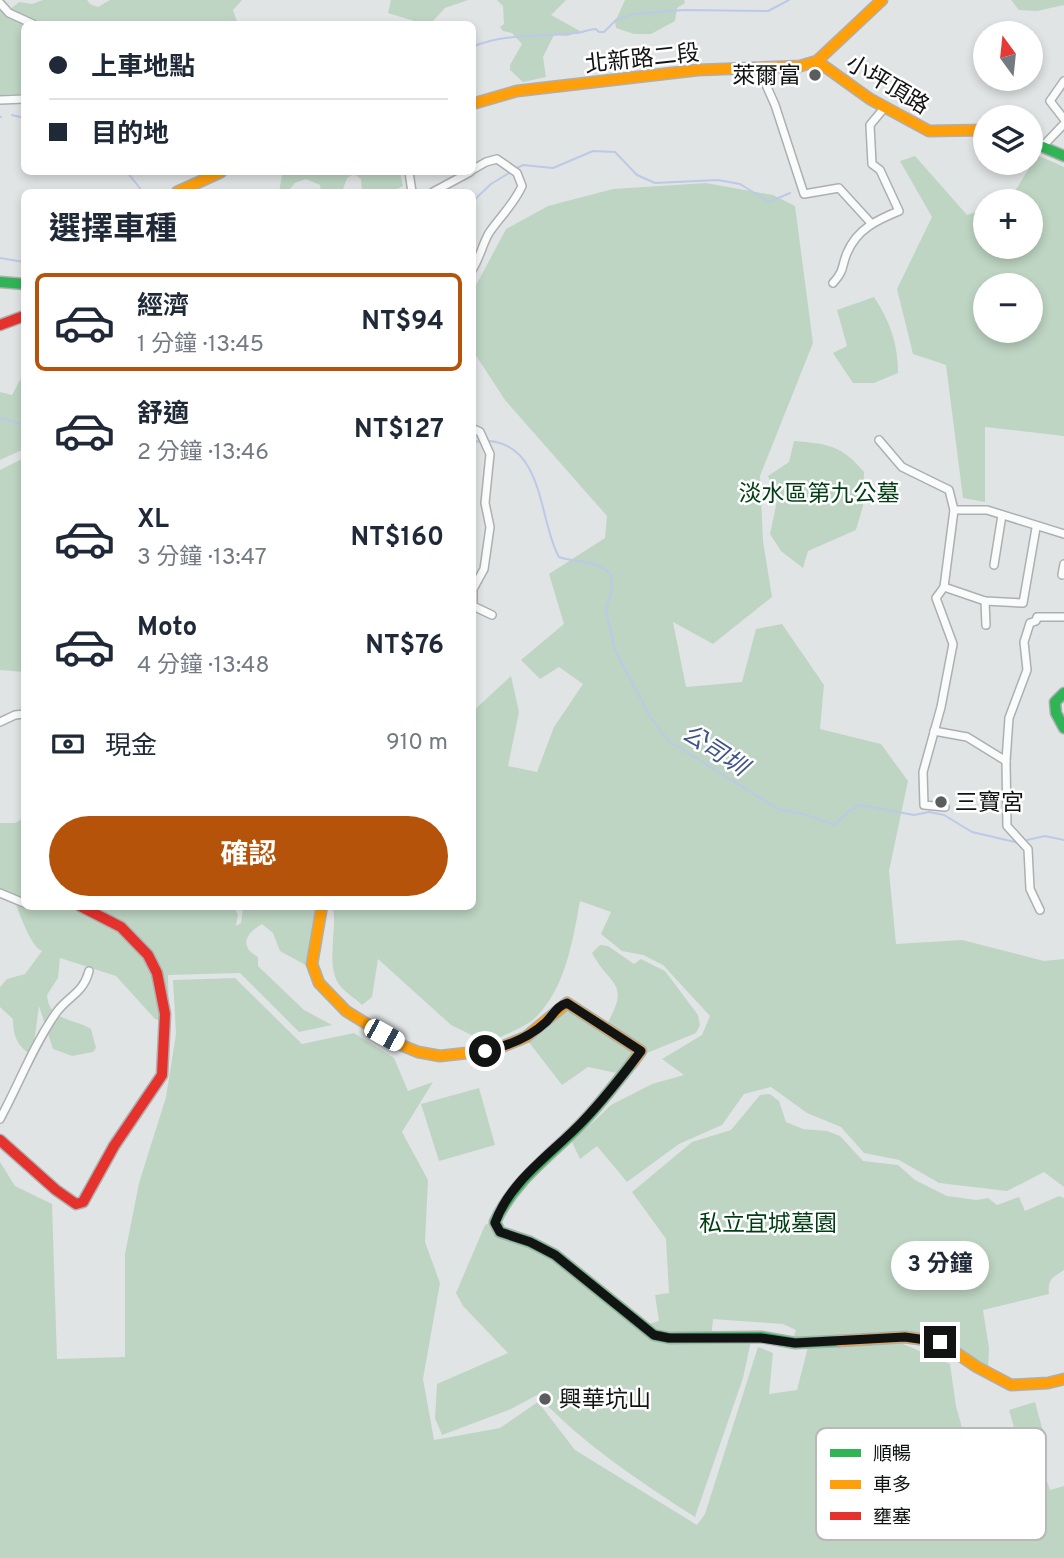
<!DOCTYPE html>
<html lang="zh-TW">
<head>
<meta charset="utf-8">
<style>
  :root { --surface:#fff; --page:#f6f6f7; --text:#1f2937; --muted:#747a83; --line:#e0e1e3; --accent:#b45309 }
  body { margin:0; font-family:Overpass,"Noto Sans TC",sans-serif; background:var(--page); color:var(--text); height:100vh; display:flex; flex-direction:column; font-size:26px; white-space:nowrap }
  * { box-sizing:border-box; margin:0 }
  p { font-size:23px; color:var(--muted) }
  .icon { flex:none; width:38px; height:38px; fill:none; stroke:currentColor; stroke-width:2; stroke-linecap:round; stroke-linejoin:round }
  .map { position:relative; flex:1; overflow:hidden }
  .details { position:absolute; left:21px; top:189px; width:455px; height:721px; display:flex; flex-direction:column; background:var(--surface); border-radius:10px; box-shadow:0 4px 10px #0003 }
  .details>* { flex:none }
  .hud { position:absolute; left:21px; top:21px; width:455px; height:154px; border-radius:10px; box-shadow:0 4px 10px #0003; display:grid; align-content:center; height:154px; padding:0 28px; background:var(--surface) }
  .needle { width:46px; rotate:345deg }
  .controls { position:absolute; left:973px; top:21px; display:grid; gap:14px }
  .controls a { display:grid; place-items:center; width:70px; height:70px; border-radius:50%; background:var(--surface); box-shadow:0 4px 10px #0003; font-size:35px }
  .end { position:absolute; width:32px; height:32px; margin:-16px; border:9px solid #121414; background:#fff; box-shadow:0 0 0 4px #fff }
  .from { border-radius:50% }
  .bubble { position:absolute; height:49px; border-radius:24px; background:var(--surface); box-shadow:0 4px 10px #0003; font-size:23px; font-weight:700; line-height:49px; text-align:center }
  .car { position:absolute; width:21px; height:42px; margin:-21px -10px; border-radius:9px; box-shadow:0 0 5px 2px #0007; background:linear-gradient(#fff 24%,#345 0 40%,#fff 0 76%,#345 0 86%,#fff 0) }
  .hud b { display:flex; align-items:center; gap:24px; height:66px; font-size:26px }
  .hud b+b { border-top:2px solid var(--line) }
  .hud i { width:18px; height:18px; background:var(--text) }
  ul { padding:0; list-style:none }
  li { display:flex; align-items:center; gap:21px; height:98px; margin:0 14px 10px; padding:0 14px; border:4px solid transparent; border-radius:10px }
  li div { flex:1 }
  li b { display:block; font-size:26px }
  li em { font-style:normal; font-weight:700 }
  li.active { border-color:var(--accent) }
  li>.icon { width:63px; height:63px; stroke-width:1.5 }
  h2 { padding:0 28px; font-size:32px; line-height:84px }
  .pay { display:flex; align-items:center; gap:18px; height:77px; padding:0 28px; font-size:26px }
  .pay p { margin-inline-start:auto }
  .primary-button { display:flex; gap:14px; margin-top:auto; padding:14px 28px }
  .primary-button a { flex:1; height:80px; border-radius:42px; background:var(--accent); color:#fff; font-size:28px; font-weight:700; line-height:80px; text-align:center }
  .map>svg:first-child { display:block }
  .green { fill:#bed5c3; fill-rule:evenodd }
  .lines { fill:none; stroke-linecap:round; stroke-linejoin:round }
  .stream { stroke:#bcc9e7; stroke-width:2 }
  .street-casing { stroke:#adafb0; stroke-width:10 }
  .fast-casing { stroke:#adafb0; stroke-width:13 }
  .slow-casing { stroke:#adafb0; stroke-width:13 }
  .jam-casing { stroke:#adafb0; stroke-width:13 }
  .street { stroke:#fafbfb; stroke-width:7 }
  .fast { stroke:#30b455; stroke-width:10 }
  .slow { stroke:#ff9f0a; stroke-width:10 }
  .jam { stroke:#e5322d; stroke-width:10 }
  .route { stroke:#121414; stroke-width:9 }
  .poi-dot { fill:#5a5d5d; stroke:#fff; stroke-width:2.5 }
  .labels { text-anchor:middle; stroke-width:5; stroke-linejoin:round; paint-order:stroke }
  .street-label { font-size:23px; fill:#121414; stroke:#fff }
  .poi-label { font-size:23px; fill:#121414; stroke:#fff; text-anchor:start }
  .park-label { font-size:23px; fill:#003e13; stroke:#fff }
  .water-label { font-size:24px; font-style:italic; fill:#40538b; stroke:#fff }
  .key { fill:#fff; stroke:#b8b8b8; stroke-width:2 }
  .key-label { font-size:19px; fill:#121414 }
</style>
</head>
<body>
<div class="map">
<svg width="1064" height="1558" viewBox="0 0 1064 1558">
  <rect width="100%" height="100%" fill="#e1e4e5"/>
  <!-- green -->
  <g class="green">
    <polygon points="43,0 87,0 90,4 98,7 110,0 242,0 233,10 238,24 24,24 24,94 0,95 0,11 8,11 19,2 32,4"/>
    <polygon points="391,0 468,0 445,8 430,24 416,24 414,21 388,13"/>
    <polygon points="497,0 566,0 551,15 580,31 568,36 554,35 543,57 546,77 523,82 510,70 510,65 522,44 512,33 503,31 500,27 504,24 503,6"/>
    <polygon points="625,0 684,0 685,3 677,8 675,21 651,34 634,34 616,28 615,22"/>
    <polygon points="1011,0 1064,0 1064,5 1037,11 1019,10"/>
    <path d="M 1037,155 L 1064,167 L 1064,436 L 985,427 L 985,502 L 963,498 L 946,365 L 913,354 L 897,289 L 932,217 L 900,161 L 915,156 L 967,215 L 985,209 L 985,247 L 1031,247 L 1031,201 L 1009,201 ZM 985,285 L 1031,285 L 1031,331 L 985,331 Z"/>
    <polygon points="330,173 400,172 403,186 392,192 362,192 361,179 354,174 347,178 342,192 316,192 321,191 320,185 306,179 295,183 288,191 279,192 282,175"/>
    <path d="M 706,183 L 773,195 L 795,206 L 813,343 L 760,476 L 763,541 L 772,597 L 713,644 L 673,622 L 686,687 L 742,682 L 756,629 L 782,624 L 824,685 L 820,729 L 881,744 L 908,781 L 889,871 L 896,944 L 962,940 L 1044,961 L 1064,959 L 1064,1187 L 1044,1172 L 1007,1191 L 939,1183 L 899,1160 L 864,1153 L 841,1127 L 807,1113 L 771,1087 L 744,1094 L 722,1125 L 679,1144 L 627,1182 L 597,1146 L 580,1159 L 572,1142 L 611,1105 L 652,1084 L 684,1075 L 662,1059 L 702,1035 L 710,1016 L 663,965 L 643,955 L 622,951 L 601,934 L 611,912 L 580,901 C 573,939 566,987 536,1017 C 525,1028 502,1035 488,1043 L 451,1025 L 378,959 L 372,997 L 362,1005 C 355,998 341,990 337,981 C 327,962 337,928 333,907 L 472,906 L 473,711 L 511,676 L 519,712 L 508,766 L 537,772 L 554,727 L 583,684 L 559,667 L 540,679 L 521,660 L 564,624 L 549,574 L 605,538 L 607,516 L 505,400 L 473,351 L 473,291 L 506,229 L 548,206 L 613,189 Z"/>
    <path d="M 874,297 C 890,321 898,344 898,373 L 874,383 L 853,383 L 833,353 L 847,346 L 837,310 Z"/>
    <polygon points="24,378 24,449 0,460 0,392 12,395 20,380"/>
    <path d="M 794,441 C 829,444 841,445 864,472 L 863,506 L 856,530 L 808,551 L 803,568 L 781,551 L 770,534 L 777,501 L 768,476 L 789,462 Z"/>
    <polygon points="24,458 24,672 0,670 0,470"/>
    <path d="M 24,818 L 24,906 L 234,907 L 238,915 L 236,926 L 241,923 L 243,907 L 319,907 L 309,967 L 280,951 L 273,933 L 262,924 C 245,934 239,946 258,957 L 258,966 L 304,1010 L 332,1025 L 299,1032 L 240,973 L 168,975 L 169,1023 L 155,1019 L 116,976 L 60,958 L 58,978 L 47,995 C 49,1022 74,1018 91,1029 L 96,1048 L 93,1052 L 72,1056 L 53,1049 L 39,1006 L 34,1043 L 36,1053 L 34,1056 C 18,1048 13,1037 13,1019 L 0,1007 L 0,987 L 7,979 L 25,974 L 42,951 C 31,947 19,913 15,901 L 0,893 L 0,823 L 15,823 Z"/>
    <path d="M 600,945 L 608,946 L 634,964 L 641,959 L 665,971 L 698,1015 L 700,1025 L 696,1033 L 647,1053 L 607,1024 C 631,981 610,987 592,953 Z"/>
    <polygon points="235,978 302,1044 354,1033 394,1058 408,1091 433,1082 402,1132 428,1180 425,1242 440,1283 423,1379 434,1440 500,1428 538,1402 575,1450 697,1525 705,1514 758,1347 773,1353 769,1394 797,1390 808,1347 901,1343 950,1364 956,1406 966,1442 1009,1455 1036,1449 1050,1490 1064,1486 1064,1558 0,1558 0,1162 15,1186 52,1204 57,1359 125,1357 125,1254 139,1183 166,1097 176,1034 173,980"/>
    <polygon points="565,1005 639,1052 621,1074 588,1067 562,1085 528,1041"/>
    <polygon points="479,1088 495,1145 439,1161 421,1104"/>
    <path d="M 770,1094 L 779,1101 L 786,1122 L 803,1129 L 827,1131 L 840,1136 L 863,1161 L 898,1165 L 915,1180 L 947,1196 L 977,1200 L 988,1198 L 997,1205 L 1019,1197 L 1025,1211 L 1059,1196 L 1064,1198 L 1064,1270 C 1053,1277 1047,1280 1049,1294 L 983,1310 L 989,1348 L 988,1371 L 940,1347 L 906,1336 L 792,1341 L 796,1330 L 783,1324 L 713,1319 L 711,1341 L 751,1341 L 743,1378 L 695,1517 C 639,1481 583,1444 537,1395 L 511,1409 L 442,1435 L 435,1418 L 437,1384 L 508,1353 L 463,1306 L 456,1293 L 485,1225 L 493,1221 L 497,1231 L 540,1249 L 638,1327 L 659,1321 L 655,1295 L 669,1293 L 666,1239 L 632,1192 L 692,1142 L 731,1130 L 760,1095 Z"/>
    <polygon points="1035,1402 1044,1435 1018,1442 1009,1410"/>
  </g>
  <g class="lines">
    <!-- stream -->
    <g class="stream">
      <path d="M 472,47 C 505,33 540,37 575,33 C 582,33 589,29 596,29 L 599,32 L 604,32 L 616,20 L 633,14 L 684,10 L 768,11 L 789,0"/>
      <polyline points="12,115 24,118"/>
      <polyline points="0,117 1,117"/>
      <polyline points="517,168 523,165 553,168 593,151 615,152 637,175 655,183 718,180 740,184 769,202 790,193"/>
      <polyline points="127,172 143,192"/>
      <polyline points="472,202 491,184 509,173"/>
      <polyline points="0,258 24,262"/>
      <polyline points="0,418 24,425"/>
      <polyline points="472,438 478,442"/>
      <path d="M 490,441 C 545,447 539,523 559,557 C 580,564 592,558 611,574 L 612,588 L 606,610 L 615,650 L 650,717 L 669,741 L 778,809 L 807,815 L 835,825 L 849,811 L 860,805 L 914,815 L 929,812 L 944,815 L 972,832 L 1015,842"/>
      <polyline points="1027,840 1045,836 1064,840"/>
    </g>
    <!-- street casing -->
    <g class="street-casing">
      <g id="street">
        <polyline points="0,3 9,13 33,24"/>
        <polyline points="759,69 775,105 804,194 839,188 870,222"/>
        <polyline points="1064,81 1050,101 1064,119"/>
        <polyline points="0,100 24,99"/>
        <polyline points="1042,147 1064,124"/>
        <path d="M 472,170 L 486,162 L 497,159 L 517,173 L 522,186 C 514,204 500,217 489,233 C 482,245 480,258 472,270"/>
        <polyline points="409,172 412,192"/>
        <polyline points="433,192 470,172"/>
        <path d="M 833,283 C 845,270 841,267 847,253 C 857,229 877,220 899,211 L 880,170 L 872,164 L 870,125 L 885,107"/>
        <polyline points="472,428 480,432 490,454 485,503 490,527 484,569 473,589 473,606 492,615"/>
        <polyline points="879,440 902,467 949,490 954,510 987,510 1064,534"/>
        <polyline points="994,565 1002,515"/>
        <polyline points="1062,575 1064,564"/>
        <polyline points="944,587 985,601 1023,603 1036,528"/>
        <polyline points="985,601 986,625"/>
        <polyline points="0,722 15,715 24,714"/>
        <polyline points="934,731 967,737 1006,761 1009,718 1027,670 1024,642 1030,623 1036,621 1037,617 1064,617"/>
        <polyline points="1006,761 1007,826 1028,849 1030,889 1040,910"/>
        <polyline points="945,807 924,805 923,772 941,707 953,644 936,598 944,587 954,510"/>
        <polyline points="0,893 24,903"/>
        <path d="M 0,1119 C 19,1084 33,1046 56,1013 C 68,996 83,994 89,971"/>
      </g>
    </g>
    <!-- fast casing -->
    <g class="fast-casing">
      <g id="fast">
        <polyline points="1031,142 1064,156"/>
        <polyline points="0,282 24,284"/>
        <polyline points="1064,693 1055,702 1056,713 1064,728"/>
        <path d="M 632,1063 C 616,1083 601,1103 583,1122 C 552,1155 515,1179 495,1222 L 500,1232 L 530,1242 L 555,1255 L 654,1335 L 669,1338 L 761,1337 L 795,1343 L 839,1341"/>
      </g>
    </g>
    <!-- slow casing -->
    <g class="slow-casing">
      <g id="slow">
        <polyline points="817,61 870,99 929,131 985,130"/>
        <polyline points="472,104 517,91 698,70 800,66 817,61 882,0"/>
        <polyline points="177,192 221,172"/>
        <polyline points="322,906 312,964 319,983 346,1011 401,1045 418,1052 440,1056 494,1050 526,1037 567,1003 641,1051 632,1063"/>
        <polyline points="839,1341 905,1337 940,1342 977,1367 1011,1385 1048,1383 1064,1379"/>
      </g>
    </g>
    <!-- jam casing -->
    <g class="jam-casing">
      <g id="jam">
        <polyline points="0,325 24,316"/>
        <polyline points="0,1140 56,1190 76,1204 83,1202 114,1146 162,1075 165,1014 157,973 148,955 121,927 80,906"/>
      </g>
    </g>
    <!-- street -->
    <use href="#street" class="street"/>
    <!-- fast -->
    <use href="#fast" class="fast"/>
    <!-- slow -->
    <use href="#slow" class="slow"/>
    <!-- jam -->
    <use href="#jam" class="jam"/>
  </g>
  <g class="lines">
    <!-- route -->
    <path class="route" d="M 485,1051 C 508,1046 529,1038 546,1022 C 554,1014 557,1006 567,1003 L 641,1051 C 623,1075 604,1099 583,1121 C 553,1153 510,1180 495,1223 L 500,1232 L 530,1242 L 555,1255 L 654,1335 L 669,1338 L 761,1338 L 795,1343 L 905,1337 L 940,1342"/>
  </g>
  <!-- markers -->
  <g class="poi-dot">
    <circle cx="815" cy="75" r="7"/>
    <circle cx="941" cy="802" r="7"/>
    <circle cx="545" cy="1399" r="7"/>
  </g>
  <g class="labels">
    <!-- street labels -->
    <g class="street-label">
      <text transform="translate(642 58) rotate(-6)" y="8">北新路二段</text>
      <text transform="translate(888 84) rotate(31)" y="8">小坪頂路</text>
    </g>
    <!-- poi labels -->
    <g class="poi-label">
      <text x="801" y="83" text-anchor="end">萊爾富</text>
      <text x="955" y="810">三寶宮</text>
      <text x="559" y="1407">興華坑山</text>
    </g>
    <!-- park labels -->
    <g class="park-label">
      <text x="819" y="501">淡水區第九公墓</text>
      <text x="768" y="1231">私立宜城墓園</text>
    </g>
    <!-- water labels -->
    <g class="water-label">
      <text transform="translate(715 750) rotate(33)" y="8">公司圳</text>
    </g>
  </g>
  <!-- legend -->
  <rect x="816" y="1428" width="230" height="112" rx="10" class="key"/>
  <rect x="830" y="1449" width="31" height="8" fill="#30b455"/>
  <rect x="830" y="1480" width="31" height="9" fill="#ff9f0a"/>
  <rect x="830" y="1512" width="31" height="8" fill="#e5322d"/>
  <g class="key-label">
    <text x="873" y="1460">順暢</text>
    <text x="873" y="1491">車多</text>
    <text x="873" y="1523">壅塞</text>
  </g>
</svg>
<div class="controls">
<a><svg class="needle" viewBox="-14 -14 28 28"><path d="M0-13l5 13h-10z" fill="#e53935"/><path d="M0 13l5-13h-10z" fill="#747a83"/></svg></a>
<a><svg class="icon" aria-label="layers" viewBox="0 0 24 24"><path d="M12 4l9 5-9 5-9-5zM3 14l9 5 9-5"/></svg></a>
<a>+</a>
<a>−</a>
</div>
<i class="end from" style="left:485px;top:1051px"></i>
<i class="end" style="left:940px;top:1342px"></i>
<div class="bubble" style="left:891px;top:1241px;width:98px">3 分鐘</div>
<i class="car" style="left:384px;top:1035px;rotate:119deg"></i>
<div class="hud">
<b><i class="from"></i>上車地點</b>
<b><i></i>目的地</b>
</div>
<section class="details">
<h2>選擇車種</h2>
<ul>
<li class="active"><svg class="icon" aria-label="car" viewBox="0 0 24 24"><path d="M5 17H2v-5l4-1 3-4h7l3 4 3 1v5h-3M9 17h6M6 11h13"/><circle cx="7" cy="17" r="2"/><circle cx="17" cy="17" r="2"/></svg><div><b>經濟</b><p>1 分鐘 · 13:45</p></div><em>NT$94</em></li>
<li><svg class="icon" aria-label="car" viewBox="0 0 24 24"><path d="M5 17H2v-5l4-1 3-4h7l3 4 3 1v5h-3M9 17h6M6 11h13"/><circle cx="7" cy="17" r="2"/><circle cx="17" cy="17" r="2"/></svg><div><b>舒適</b><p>2 分鐘 · 13:46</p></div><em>NT$127</em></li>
<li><svg class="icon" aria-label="car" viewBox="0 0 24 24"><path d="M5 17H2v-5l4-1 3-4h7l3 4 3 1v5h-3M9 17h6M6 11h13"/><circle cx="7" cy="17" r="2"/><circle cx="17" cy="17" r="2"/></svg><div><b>XL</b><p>3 分鐘 · 13:47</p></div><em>NT$160</em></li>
<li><svg class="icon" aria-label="car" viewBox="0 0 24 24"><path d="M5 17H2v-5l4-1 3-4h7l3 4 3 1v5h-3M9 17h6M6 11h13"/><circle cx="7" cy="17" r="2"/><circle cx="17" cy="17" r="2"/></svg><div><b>Moto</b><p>4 分鐘 · 13:48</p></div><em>NT$76</em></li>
</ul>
<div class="pay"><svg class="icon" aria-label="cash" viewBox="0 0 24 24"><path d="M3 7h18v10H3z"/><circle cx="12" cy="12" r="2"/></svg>現金<p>910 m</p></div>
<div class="primary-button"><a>確認</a></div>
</section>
</div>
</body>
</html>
